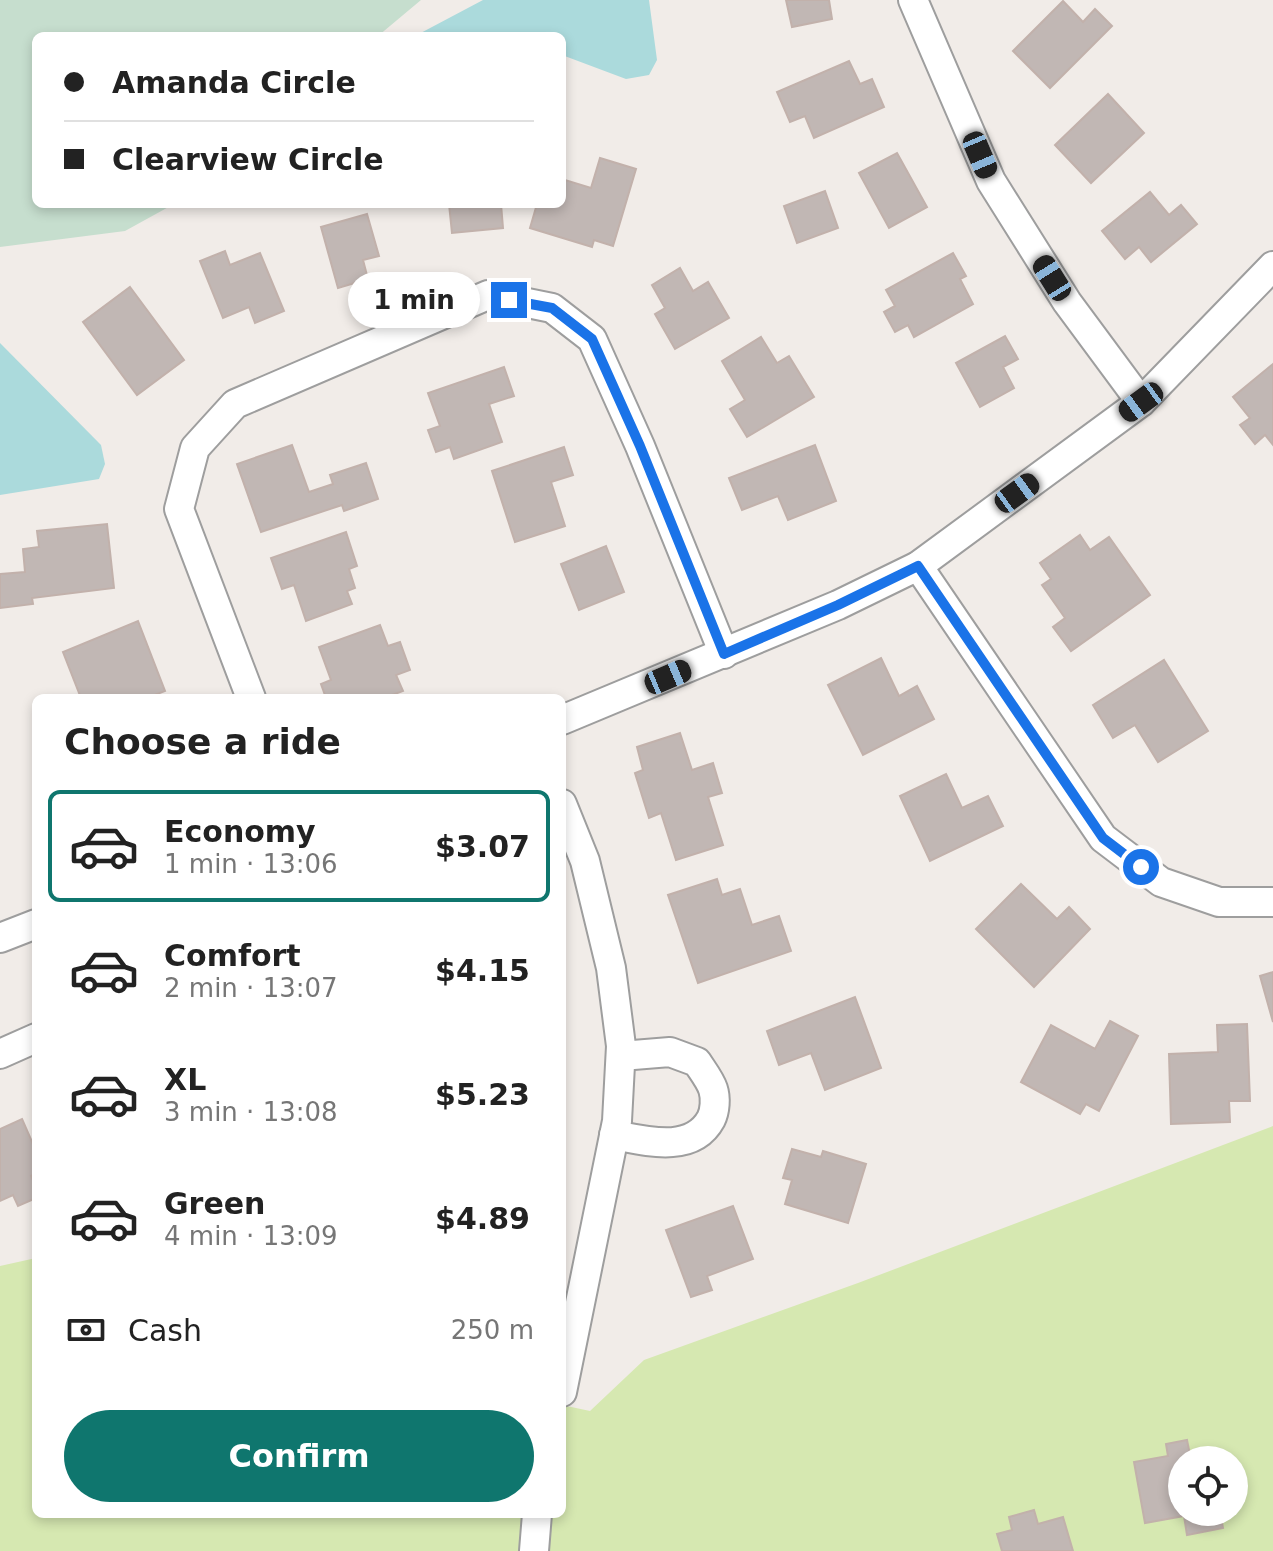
<!DOCTYPE html>
<html lang="en">
<head>
<meta charset="utf-8">
<style>
  :root { --surface:#fff; --page:#f2f2f2; --text:#222; --muted:#767676; --line:#e0e0e0; --accent:#0f766e }
  body { margin:0; font-family:"DejaVu Sans",sans-serif; background:var(--page); color:var(--text); height:100vh; display:flex; flex-direction:column; font-size:30px; white-space:nowrap }
  * { box-sizing:border-box; margin:0 }
  p { font-size:26px; color:var(--muted) }
  .icon { flex:none; width:44px; height:44px; fill:none; stroke:currentColor; stroke-width:2; stroke-linecap:round; stroke-linejoin:round }
  .map { position:relative; flex:1; overflow:hidden }
  .panel { position:absolute; left:32px; top:694px; width:534px; height:824px; display:flex; flex-direction:column; background:var(--surface); border-radius:12px; box-shadow:0 4px 12px #0003 }
  .panel>* { flex:none }
  .hud { position:absolute; left:32px; top:32px; width:534px; height:176px; border-radius:12px; box-shadow:0 4px 12px #0003; display:grid; align-content:center; height:176px; padding:0 32px; background:var(--surface) }
  .buttons { position:absolute; left:1168px; top:1446px; display:grid; gap:16px }
  .buttons a { display:grid; place-items:center; width:80px; height:80px; border-radius:50%; background:var(--surface); box-shadow:0 4px 12px #0003; font-size:40px }
  .end { position:absolute; width:36px; height:36px; margin:-18px; border:10px solid #1a73e8; background:#fff; box-shadow:0 0 0 4px #fff }
  .from { border-radius:50% }
  .bubble { position:absolute; height:56px; border-radius:28px; background:var(--surface); box-shadow:0 4px 12px #0003; font-size:26px; font-weight:700; line-height:56px; text-align:center }
  .car { position:absolute; width:24px; height:48px; margin:-24px -12px; border-radius:10px; box-shadow:0 0 6px 2px #0007; background:linear-gradient(#222 24%,#8ab4d8 0 40%,#222 0 76%,#8ab4d8 0 86%,#222 0) }
  .hud b { display:flex; align-items:center; gap:28px; height:76px; font-size:30px }
  .hud b+b { border-top:2px solid var(--line) }
  .hud i { width:20px; height:20px; background:var(--text) }
  ul { padding:0; list-style:none }
  li { display:flex; align-items:center; gap:24px; height:112px; margin:0 16px 12px; padding:0 16px; border:4px solid transparent; border-radius:12px }
  li div { flex:1 }
  li b { display:block; font-size:30px }
  li em { font-style:normal; font-weight:700 }
  li.selected { border-color:var(--accent) }
  li>.icon { width:72px; height:72px; stroke-width:1.5 }
  h2 { padding:0 32px; font-size:36px; line-height:96px }
  .pay { display:flex; align-items:center; gap:20px; height:88px; padding:0 32px; font-size:30px }
  .pay p { margin-inline-start:auto }
  .button { display:flex; gap:16px; margin-top:auto; padding:16px 32px }
  .button a { flex:1; height:92px; border-radius:48px; background:var(--accent); color:#fff; font-size:32px; font-weight:700; line-height:92px; text-align:center }
  .map>svg:first-child { display:block }
  .grass { fill:#d6e8b1; fill-rule:evenodd }
  .wetland { fill:#c6dece }
  .water { fill:#abdadc }
  .building { fill:#c1b7b4; stroke:#c2b1ab; stroke-width:2 }
  .lines { fill:none; stroke-linecap:round; stroke-linejoin:round }
  .minor-casing { stroke:#9e9e9e; stroke-width:32 }
  .minor { stroke:#fff; stroke-width:28 }
  .route { stroke:#1a73e8; stroke-width:10 }
</style>
</head>
<body>
<div class="map">
<svg width="1273" height="1551" viewBox="0 0 1273 1551">
  <rect width="100%" height="100%" fill="#f1ece8"/>
  <!-- grass -->
  <path class="grass" d="M 1273,1126 L 1273,1551 L 0,1551 L 0,1266 L 36,1258 L 36,1514 L 562,1514 L 562,1405 L 590,1411 L 644,1360 L 858,1283 ZM 1182,1460 L 1234,1460 L 1234,1512 L 1182,1512 Z"/>
  <!-- wetland -->
  <polygon class="wetland" points="0,0 421,0 378,36 36,36 36,204 174,204 125,231 0,247"/>
  <!-- water -->
  <g class="water">
    <polygon points="483,0 649,0 657,60 649,75 626,79 562,55 562,36 415,36"/>
    <polygon points="0,343 101,445 105,464 99,479 0,495"/>
  </g>
  <!-- building -->
  <g class="building">
    <polygon points="786,0 829,0 832,19 792,27"/>
    <polygon points="1063,1 1083,22 1095,9 1112,26 1050,88 1013,51"/>
    <polygon points="849,61 860,84 872,79 884,107 814,138 805,116 790,122 777,92"/>
    <polygon points="1108,94 1144,133 1091,183 1055,145"/>
    <polygon points="897,153 927,207 889,228 859,173"/>
    <polygon points="600,158 636,169 613,246 594,240 592,247 530,228 537,204 562,204 562,179 591,188"/>
    <polygon points="825,191 838,228 797,243 784,206"/>
    <polygon points="1150,192 1169,215 1181,205 1197,224 1151,262 1139,247 1125,259 1102,231"/>
    <polygon points="449,204 501,204 503,228 452,233"/>
    <polygon points="367,214 379,256 363,260 368,279 338,288 321,227"/>
    <polygon points="225,251 230,265 260,253 284,311 255,323 249,307 223,318 200,261"/>
    <polygon points="953,253 966,276 960,279 973,304 914,337 908,325 895,332 884,312 895,306 886,290"/>
    <polygon points="680,268 693,291 708,282 729,318 675,349 655,314 665,308 652,285"/>
    <polygon points="130,287 184,360 137,395 83,322"/>
    <polygon points="1005,336 1018,359 1003,367 1014,388 980,407 956,363"/>
    <polygon points="761,337 777,363 789,356 814,397 747,437 730,409 745,400 722,361"/>
    <polygon points="1273,364 1273,445 1265,435 1255,444 1240,425 1250,418 1233,397"/>
    <polygon points="504,367 514,396 489,404 502,442 454,459 450,447 436,452 428,430 440,426 428,393"/>
    <polygon points="292,445 309,492 333,484 330,475 366,463 378,499 344,511 342,505 261,532 237,464"/>
    <polygon points="815,445 836,501 788,520 778,496 742,510 729,478"/>
    <polygon points="564,447 573,475 551,482 565,526 515,542 492,471"/>
    <polygon points="107,524 114,588 32,598 33,604 0,608 0,574 25,572 23,549 39,547 37,531"/>
    <polygon points="346,532 357,566 349,569 355,588 347,591 352,604 306,621 294,585 282,589 271,558"/>
    <polygon points="1080,535 1090,550 1109,537 1150,595 1071,651 1053,627 1065,618 1042,585 1051,579 1040,563"/>
    <polygon points="606,546 624,592 579,610 561,564"/>
    <polygon points="138,621 165,691 147,698 81,698 63,652"/>
    <polygon points="380,625 388,646 400,642 410,670 396,675 403,691 384,698 326,698 321,684 331,680 319,647"/>
    <polygon points="881,658 899,696 917,686 934,719 863,755 828,685"/>
    <polygon points="1164,660 1208,731 1158,762 1135,725 1113,738 1093,705"/>
    <polygon points="680,733 692,770 713,763 722,793 708,797 723,845 676,860 661,813 649,818 635,773 643,770 637,747"/>
    <polygon points="946,774 962,808 988,796 1003,826 930,861 900,796"/>
    <polygon points="717,879 722,895 740,889 752,925 779,916 791,951 698,983 668,895"/>
    <polygon points="1021,884 1057,919 1069,907 1090,929 1034,987 976,929"/>
    <polygon points="1273,972 1273,1022 1260,976"/>
    <polygon points="855,997 881,1068 825,1090 811,1053 779,1065 767,1031"/>
    <polygon points="1110,1021 1138,1036 1099,1111 1086,1104 1080,1114 1021,1082 1051,1025 1095,1049"/>
    <polygon points="1247,1024 1250,1101 1229,1101 1230,1122 1171,1124 1169,1054 1218,1052 1217,1025"/>
    <polygon points="22,1119 36,1151 36,1173 31,1176 36,1187 36,1198 18,1206 13,1195 0,1201 0,1129"/>
    <polygon points="792,1149 821,1157 823,1151 866,1164 848,1223 785,1204 792,1180 783,1178"/>
    <polygon points="733,1206 753,1259 707,1276 712,1290 691,1297 666,1230"/>
    <polygon points="1187,1440 1190,1455 1208,1451 1209,1460 1182,1460 1182,1512 1220,1512 1223,1528 1187,1535 1184,1516 1145,1523 1134,1462 1168,1456 1166,1444"/>
    <polygon points="1034,1510 1038,1524 1063,1517 1073,1551 1002,1551 997,1534 1012,1530 1009,1517"/>
  </g>
  <g class="lines">
    <!-- minor casing -->
    <g class="minor-casing">
      <g id="minor">
        <polyline points="913,0 991,181 1067,302 1141,402"/>
        <polyline points="918,566 1103,838 1161,882 1219,902 1273,902"/>
        <polyline points="251,698 179,509 195,448 235,404 488,295 552,308 592,339 640,446 724,654"/>
        <polyline points="562,720 838,605 918,566 1141,402 1273,266"/>
        <polyline points="562,804 585,861 611,968 621,1046 617,1121 562,1392"/>
        <polyline points="0,938 36,924"/>
        <polyline points="0,1054 36,1038"/>
        <path d="M 614,1135 C 646,1141 692,1154 711,1119 C 715,1111 716,1098 713,1089 C 710,1080 702,1070 697,1062 L 670,1052 L 621,1056"/>
        <polyline points="534,1551 537,1514"/>
      </g>
    </g>
    <!-- minor -->
    <use href="#minor" class="minor"/>
  </g>
  <g class="lines">
    <!-- route -->
    <polyline class="route" points="509,300 552,308 592,339 640,446 724,654 838,605 918,566 1103,838 1141,867"/>
  </g>
</svg>
<div class="buttons">
<a><svg class="icon" aria-label="locate" viewBox="0 0 24 24"><circle cx="12" cy="12" r="6"/><path d="M12 2v4M12 18v4M2 12h4M18 12h4"/></svg></a>
</div>
<i class="end from" style="left:1141px;top:867px"></i>
<i class="end" style="left:509px;top:300px"></i>
<div class="bubble" style="left:348px;top:272px;width:132px">1 min</div>
<i class="car" style="left:980px;top:155px;rotate:157deg"></i>
<i class="car" style="left:1052px;top:278px;rotate:328deg"></i>
<i class="car" style="left:1141px;top:402px;rotate:234deg"></i>
<i class="car" style="left:1017px;top:493px;rotate:54deg"></i>
<i class="car" style="left:668px;top:677px;rotate:67deg"></i>
<div class="hud">
<b><i class="from"></i>Amanda Circle</b>
<b><i></i>Clearview Circle</b>
</div>
<section class="panel">
<h2>Choose a ride</h2>
<ul>
<li class="selected"><svg class="icon" aria-label="car" viewBox="0 0 24 24"><path d="M5 17H2v-5l4-1 3-4h7l3 4 3 1v5h-3M9 17h6M6 11h13"/><circle cx="7" cy="17" r="2"/><circle cx="17" cy="17" r="2"/></svg><div><b>Economy</b><p>1 min · 13:06</p></div><em>$3.07</em></li>
<li><svg class="icon" aria-label="car" viewBox="0 0 24 24"><path d="M5 17H2v-5l4-1 3-4h7l3 4 3 1v5h-3M9 17h6M6 11h13"/><circle cx="7" cy="17" r="2"/><circle cx="17" cy="17" r="2"/></svg><div><b>Comfort</b><p>2 min · 13:07</p></div><em>$4.15</em></li>
<li><svg class="icon" aria-label="car" viewBox="0 0 24 24"><path d="M5 17H2v-5l4-1 3-4h7l3 4 3 1v5h-3M9 17h6M6 11h13"/><circle cx="7" cy="17" r="2"/><circle cx="17" cy="17" r="2"/></svg><div><b>XL</b><p>3 min · 13:08</p></div><em>$5.23</em></li>
<li><svg class="icon" aria-label="car" viewBox="0 0 24 24"><path d="M5 17H2v-5l4-1 3-4h7l3 4 3 1v5h-3M9 17h6M6 11h13"/><circle cx="7" cy="17" r="2"/><circle cx="17" cy="17" r="2"/></svg><div><b>Green</b><p>4 min · 13:09</p></div><em>$4.89</em></li>
</ul>
<div class="pay"><svg class="icon" aria-label="cash" viewBox="0 0 24 24"><path d="M3 7h18v10H3z"/><circle cx="12" cy="12" r="2"/></svg>Cash<p>250 m</p></div>
<div class="button"><a>Confirm</a></div>
</section>
</div>
</body>
</html>
